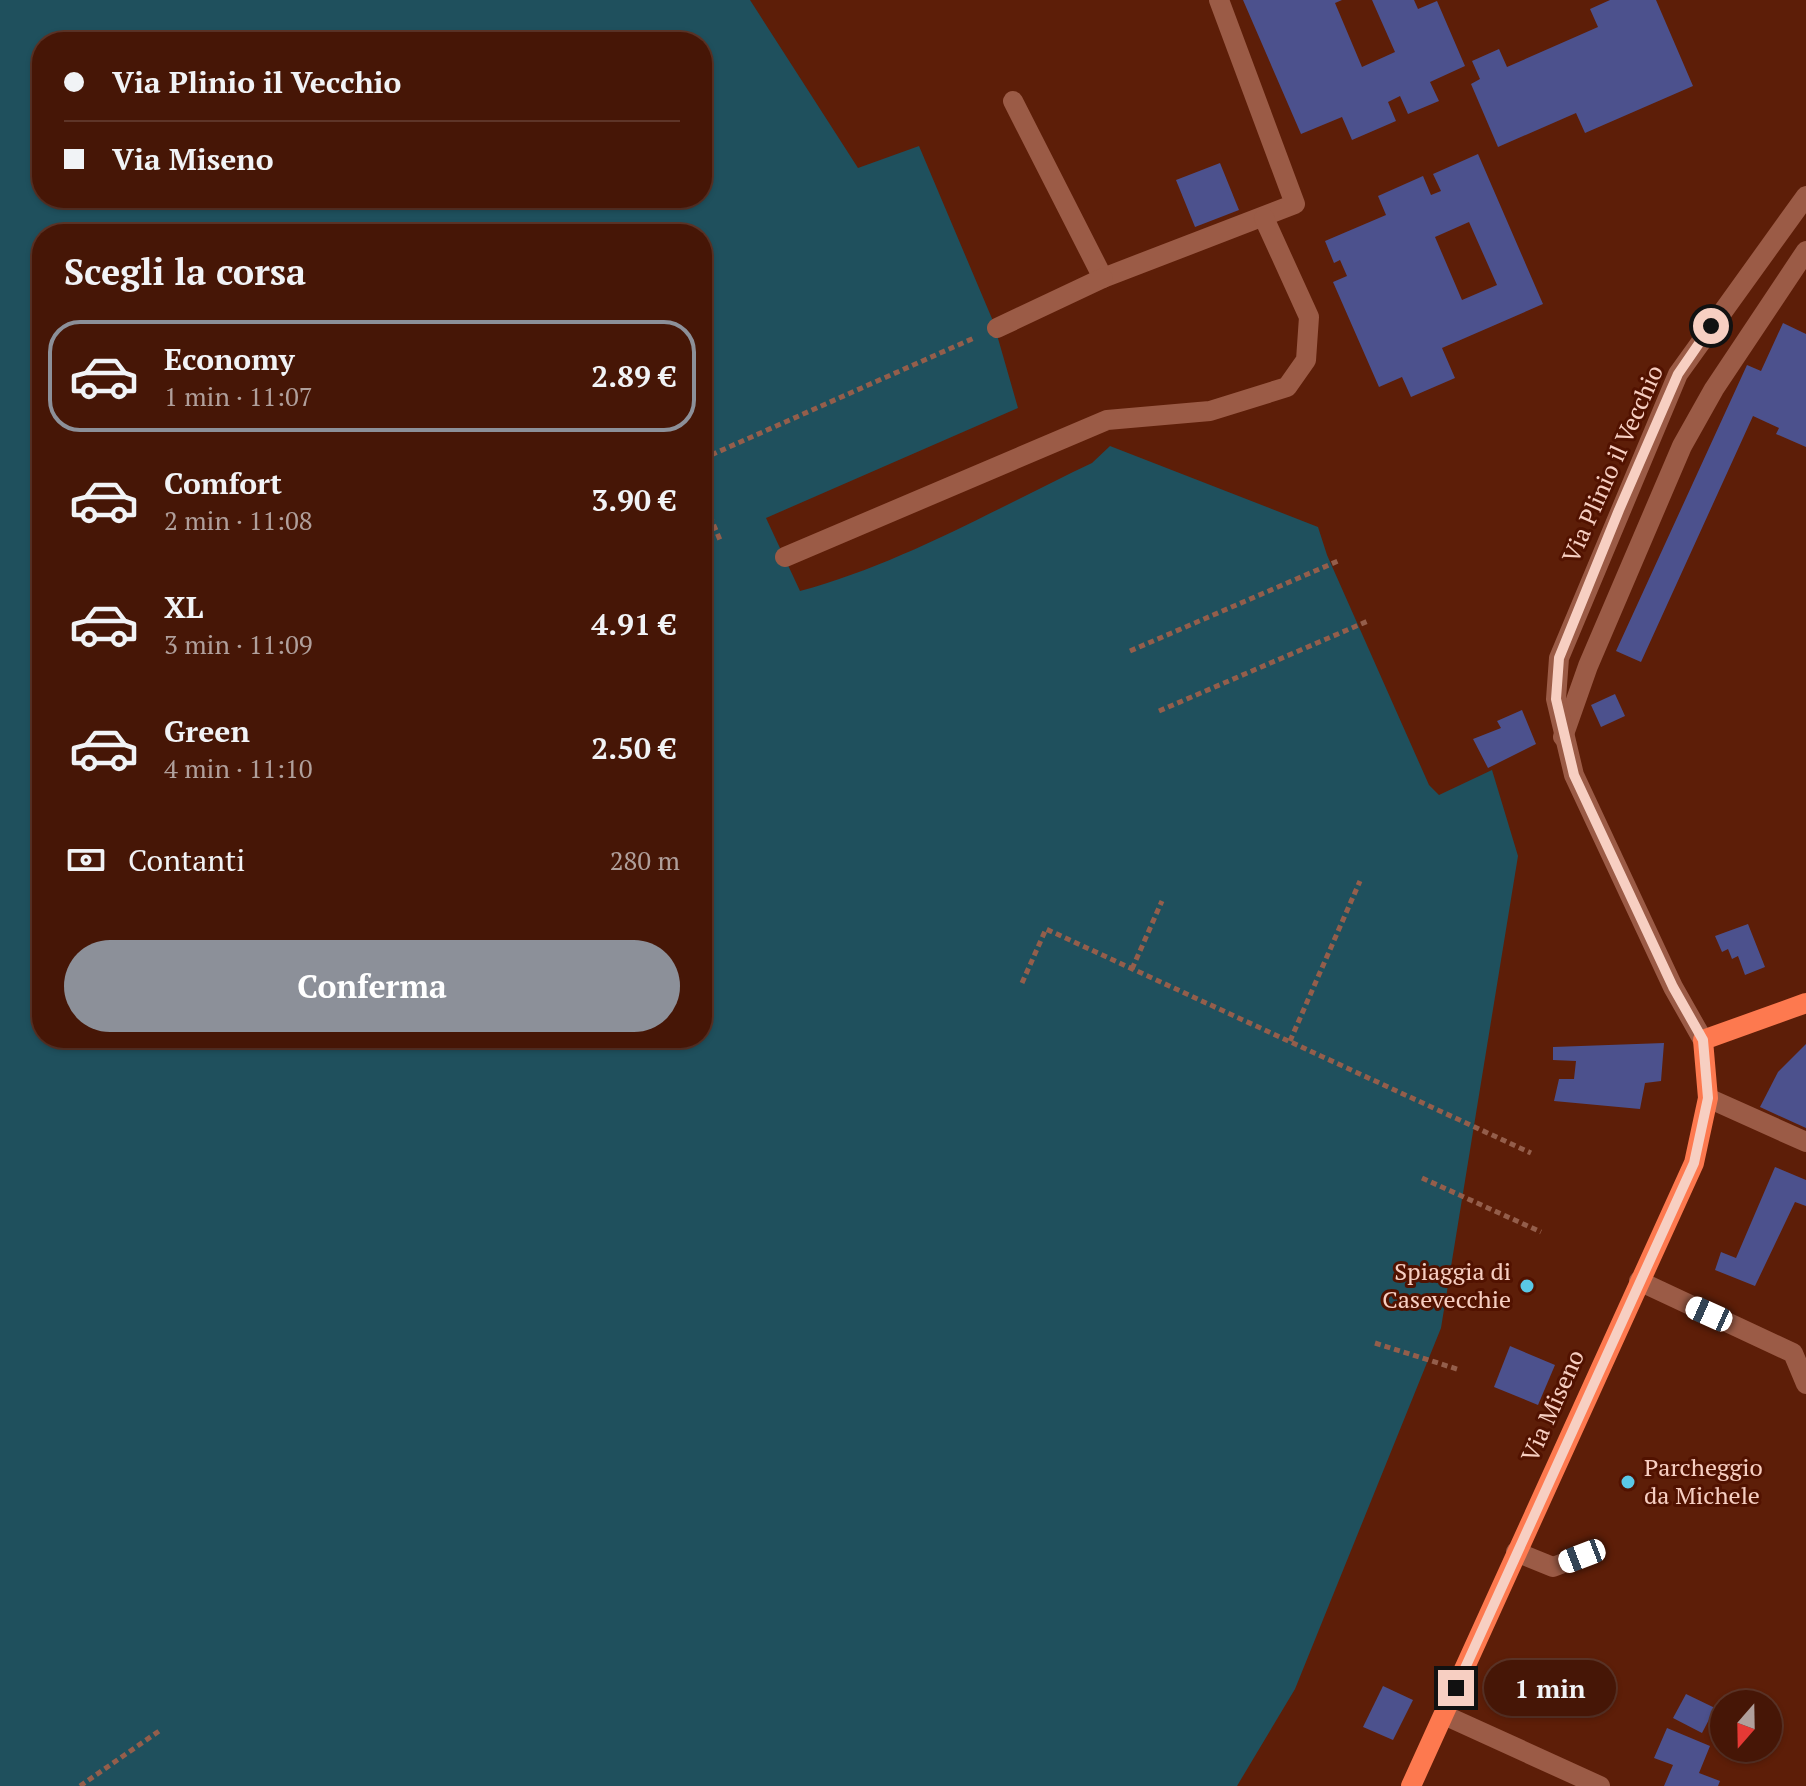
<!DOCTYPE html>
<html lang="it">
<head>
<meta charset="utf-8">
<style>
  :root { --surface:#461606; --page:#4d1f10; --text:#f1f3f6; --muted:#b09f9b; --line:#5e3528; --accent:#8c9099 }
  body { margin:0; font-family:"PT Serif",serif; background:var(--page); color:var(--text); height:100vh; display:flex; flex-direction:column; font-size:30px; white-space:nowrap }
  * { box-sizing:border-box; margin:0 }
  p { font-size:26px; color:var(--muted) }
  .icon { flex:none; width:44px; height:44px; fill:none; stroke:currentColor; stroke-width:2; stroke-linecap:round; stroke-linejoin:round }
  .map { position:relative; flex:1; overflow:hidden }
  .details { position:absolute; left:32px; top:224px; width:680px; height:824px; display:flex; flex-direction:column; background:var(--surface); border-radius:32px; box-shadow:0 2px 6px #0004,0 0 0 2px var(--line) }
  .details>* { flex:none }
  .top-card { position:absolute; left:32px; top:32px; width:680px; height:176px; border-radius:32px; box-shadow:0 2px 6px #0004,0 0 0 2px var(--line); display:grid; align-content:center; height:176px; padding:0 32px; background:var(--surface) }
  .needle { width:52px; rotate:200deg }
  .controls { position:absolute; left:1710px; top:1690px; display:grid; gap:16px }
  .controls a { display:grid; place-items:center; width:72px; height:72px; border-radius:50%; background:var(--surface); box-shadow:0 2px 6px #0004,0 0 0 2px var(--line); font-size:40px }
  .end { position:absolute; width:36px; height:36px; margin:-18px; border:10px solid #f7cfc2; background:#111; box-shadow:0 0 0 4px #111 }
  .from { border-radius:50% }
  .bubble { position:absolute; height:56px; border-radius:28px; background:var(--surface); box-shadow:0 2px 6px #0004,0 0 0 2px var(--line); font-size:26px; font-weight:700; line-height:56px; text-align:center }
  .car { position:absolute; width:24px; height:48px; margin:-24px -12px; border-radius:10px; box-shadow:0 0 6px 2px #0007; background:linear-gradient(#fff 24%,#345 0 40%,#fff 0 76%,#345 0 86%,#fff 0) }
  .top-card b { display:flex; align-items:center; gap:28px; height:76px; font-size:30px }
  .top-card b+b { border-top:2px solid var(--line) }
  .top-card i { width:20px; height:20px; background:var(--text) }
  ul { padding:0; list-style:none }
  li { display:flex; align-items:center; gap:24px; height:112px; margin:0 16px 12px; padding:0 16px; border:4px solid transparent; border-radius:32px }
  li div { flex:1 }
  li b { display:block; font-size:30px }
  li em { font-style:normal; font-weight:700 }
  li.on { border-color:var(--accent) }
  li>.icon { width:72px; height:72px; stroke-width:1.5 }
  h2 { padding:0 32px; font-size:36px; line-height:96px }
  .pay { display:flex; align-items:center; gap:20px; height:88px; padding:0 32px; font-size:30px }
  .pay p { margin-inline-start:auto }
  .primary-button { display:flex; gap:16px; margin-top:auto; padding:16px 32px }
  .primary-button a { flex:1; height:92px; border-radius:48px; background:var(--accent); color:#fff; font-size:32px; font-weight:700; line-height:92px; text-align:center }
  .map>svg:first-child { display:block }
  .water { fill:#1f505d; fill-rule:evenodd }
  .building { fill:#4c518d; fill-rule:evenodd }
  .lines { fill:none; stroke-linecap:round; stroke-linejoin:round }
  .path { stroke:#945e4b; stroke-width:5; stroke-dasharray:6 4; stroke-linecap:butt }
  .minor { stroke:#9b5b46; stroke-width:20 }
  .major { stroke:#fd794f; stroke-width:20 }
  .route { stroke:#f7cfc2; stroke-width:10 }
  .poi-dot { fill:#5ac8e6; stroke:#511200; stroke-width:3 }
  .labels { text-anchor:middle; stroke-width:6; stroke-linejoin:round; paint-order:stroke }
  .street-label { font-size:24px; fill:#f7cfc2; stroke:#511200 }
  .poi-label { font-size:24px; fill:#f7cfc2; stroke:#511200; text-anchor:end }
</style>
</head>
<body>
<div class="map">
<svg width="1806" height="1786" viewBox="0 0 1806 1786">
  <rect width="100%" height="100%" fill="#5d1e08"/>
  <!-- water -->
  <path class="water" d="M 0,0 L 750,0 L 858,168 L 919,146 L 993,321 L 1018,408 L 766,518 L 800,591 C 901,564 997,508 1092,463 L 1110,446 L 1318,527 L 1327,555 L 1429,785 L 1439,795 L 1492,770 L 1518,856 L 1441,1328 L 1295,1689 L 1237,1786 L 0,1786 ZM 42,42 L 702,42 L 702,198 L 42,198 ZM 42,234 L 702,234 L 702,1038 L 42,1038 Z"/>
  <!-- building -->
  <g class="building">
    <polygon points="1243,0 1342,0 1335,3 1362,67 1395,52 1372,0 1414,0 1418,9 1437,1 1465,66 1430,82 1439,101 1408,114 1400,96 1388,102 1396,121 1352,140 1342,117 1301,134"/>
    <polygon points="1610,0 1656,0 1693,86 1585,133 1576,113 1498,147 1471,84 1480,79 1472,61 1499,49 1507,67 1598,27 1590,9"/>
    <path d="M 1478,154 L 1543,304 L 1442,348 L 1455,378 L 1411,397 L 1402,377 L 1379,387 L 1333,282 L 1347,276 L 1340,260 L 1334,263 L 1325,241 L 1386,215 L 1378,196 L 1423,176 L 1431,195 L 1441,191 L 1433,174 ZM 1469,222 L 1497,285 L 1462,300 L 1435,237 Z"/>
    <polygon points="1220,163 1239,210 1195,227 1176,180"/>
    <polygon points="1783,323 1806,334 1806,447 1776,434 1779,428 1753,416 1641,662 1616,651 1747,365 1761,371"/>
    <polygon points="1615,694 1625,716 1601,727 1591,705"/>
    <polygon points="1522,710 1536,744 1488,768 1473,739 1501,728 1497,721"/>
    <polygon points="1748,924 1765,967 1745,975 1738,956 1732,959 1728,949 1722,952 1715,936"/>
    <polygon points="1664,1043 1661,1081 1645,1083 1640,1109 1554,1101 1559,1079 1574,1079 1576,1061 1553,1060 1553,1047"/>
    <polygon points="1806,1044 1806,1128 1760,1107 1778,1072"/>
    <polygon points="1775,1167 1806,1180 1806,1206 1795,1202 1755,1286 1715,1270 1721,1252 1736,1258"/>
    <polygon points="1510,1346 1555,1365 1538,1405 1494,1387"/>
    <polygon points="1383,1686 1413,1700 1393,1740 1363,1727"/>
    <polygon points="1686,1694 1715,1708 1702,1733 1673,1718"/>
    <polygon points="1667,1728 1710,1746 1699,1773 1720,1781 1718,1786 1664,1786 1673,1765 1654,1758"/>
  </g>
  <g class="lines">
    <!-- path -->
    <g class="path">
      <polyline points="702,459 974,338"/>
      <polyline points="702,497 720,540"/>
      <polyline points="1130,651 1338,561"/>
      <polyline points="1159,711 1368,621"/>
      <polyline points="1132,969 1162,901"/>
      <polyline points="1022,983 1046,929 1531,1153"/>
      <polyline points="1290,1041 1360,881"/>
      <polyline points="1422,1178 1541,1232"/>
      <polyline points="1375,1343 1460,1370"/>
      <polyline points="80,1786 162,1729"/>
    </g>
    <!-- minor -->
    <g class="minor">
      <polyline points="1013,101 1103,278 1295,204 1219,0"/>
      <polyline points="997,328 1103,278"/>
      <polyline points="785,557 1107,420 1210,411 1287,387 1306,360 1309,317 1264,218"/>
      <polyline points="1563,737 1588,666 1682,446 1714,389 1806,251"/>
      <polyline points="1703,1040 1673,987 1574,775 1556,699 1559,658 1678,374 1806,196"/>
      <polyline points="1708,1098 1806,1142"/>
      <polyline points="1639,1281 1793,1353 1806,1384"/>
      <polyline points="1516,1552 1553,1567 1582,1556"/>
      <polyline points="1444,1715 1600,1786"/>
    </g>
    <!-- major -->
    <polyline class="major" points="1411,1786 1694,1163 1708,1098 1703,1040 1806,1003"/>
  </g>
  <g class="lines">
    <!-- route -->
    <polyline class="route" points="1456,1688 1694,1163 1708,1098 1703,1040 1673,987 1574,775 1556,699 1559,658 1619,510 1678,374 1711,326"/>
  </g>
  <!-- markers -->
  <g class="poi-dot">
    <circle cx="1527" cy="1286" r="8"/>
    <circle cx="1628" cy="1482" r="8"/>
  </g>
  <g class="labels">
    <!-- street labels -->
    <g class="street-label">
      <text transform="translate(1613 464) rotate(-66)" y="8">Via Plinio il Vecchio</text>
      <text transform="translate(1553 1406) rotate(-66)" y="8">Via Miseno</text>
    </g>
    <!-- poi labels -->
    <g class="poi-label">
      <text x="1511" y="1280">Spiaggia di<tspan x="1511" dy="28">Casevecchie</tspan></text>
      <text x="1644" y="1476" text-anchor="start">Parcheggio<tspan x="1644" dy="28">da Michele</tspan></text>
    </g>
  </g>
</svg>
<div class="controls">
<a><svg class="needle" viewBox="-14 -14 28 28"><path d="M0-13l5 13h-10z" fill="#e53935"/><path d="M0 13l5-13h-10z" fill="#b09f9b"/></svg></a>
</div>
<i class="end from" style="left:1711px;top:326px"></i>
<i class="end" style="left:1456px;top:1688px"></i>
<div class="bubble" style="left:1484px;top:1660px;width:132px">1 min</div>
<i class="car" style="left:1709px;top:1314px;rotate:294deg"></i>
<i class="car" style="left:1582px;top:1556px;rotate:249deg"></i>
<div class="top-card">
<b><i class="from"></i>Via Plinio il Vecchio</b>
<b><i></i>Via Miseno</b>
</div>
<section class="details">
<h2>Scegli la corsa</h2>
<ul>
<li class="on"><svg class="icon" aria-label="car" viewBox="0 0 24 24"><path d="M5 17H2v-5l4-1 3-4h7l3 4 3 1v5h-3M9 17h6M6 11h13"/><circle cx="7" cy="17" r="2"/><circle cx="17" cy="17" r="2"/></svg><div><b>Economy</b><p>1 min · 11:07</p></div><em>2.89 €</em></li>
<li><svg class="icon" aria-label="car" viewBox="0 0 24 24"><path d="M5 17H2v-5l4-1 3-4h7l3 4 3 1v5h-3M9 17h6M6 11h13"/><circle cx="7" cy="17" r="2"/><circle cx="17" cy="17" r="2"/></svg><div><b>Comfort</b><p>2 min · 11:08</p></div><em>3.90 €</em></li>
<li><svg class="icon" aria-label="car" viewBox="0 0 24 24"><path d="M5 17H2v-5l4-1 3-4h7l3 4 3 1v5h-3M9 17h6M6 11h13"/><circle cx="7" cy="17" r="2"/><circle cx="17" cy="17" r="2"/></svg><div><b>XL</b><p>3 min · 11:09</p></div><em>4.91 €</em></li>
<li><svg class="icon" aria-label="car" viewBox="0 0 24 24"><path d="M5 17H2v-5l4-1 3-4h7l3 4 3 1v5h-3M9 17h6M6 11h13"/><circle cx="7" cy="17" r="2"/><circle cx="17" cy="17" r="2"/></svg><div><b>Green</b><p>4 min · 11:10</p></div><em>2.50 €</em></li>
</ul>
<div class="pay"><svg class="icon" aria-label="cash" viewBox="0 0 24 24"><path d="M3 7h18v10H3z"/><circle cx="12" cy="12" r="2"/></svg>Contanti<p>280 m</p></div>
<div class="primary-button"><a>Conferma</a></div>
</section>
</div>
</body>
</html>
